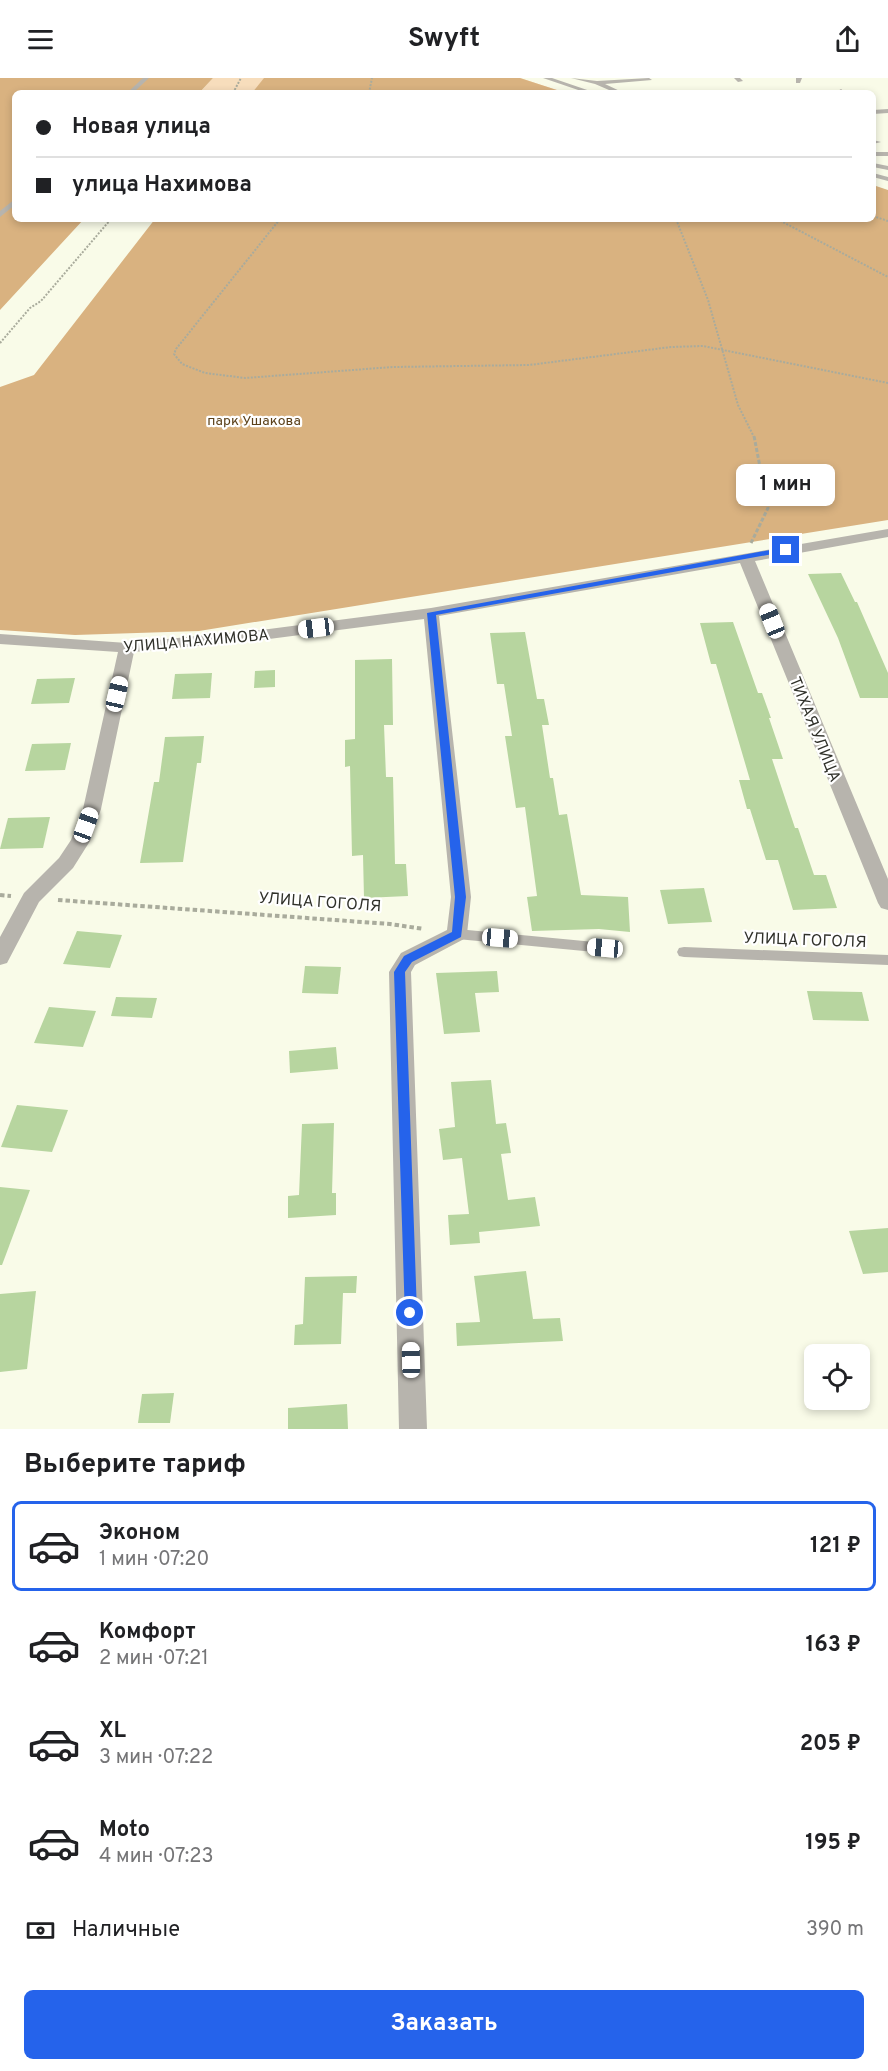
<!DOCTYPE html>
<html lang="ru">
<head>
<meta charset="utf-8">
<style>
  :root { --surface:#fff; --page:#f2f2f2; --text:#202124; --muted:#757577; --line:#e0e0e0; --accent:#2563eb }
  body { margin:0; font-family:Overpass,sans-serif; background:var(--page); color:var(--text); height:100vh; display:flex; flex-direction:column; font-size:22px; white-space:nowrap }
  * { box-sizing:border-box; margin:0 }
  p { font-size:20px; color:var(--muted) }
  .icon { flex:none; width:33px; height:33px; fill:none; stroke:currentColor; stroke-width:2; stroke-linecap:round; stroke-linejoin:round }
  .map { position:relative; height:1351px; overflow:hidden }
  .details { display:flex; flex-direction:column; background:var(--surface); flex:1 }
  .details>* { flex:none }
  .guide { position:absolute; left:12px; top:12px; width:864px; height:132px; border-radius:9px; box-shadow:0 3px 9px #0003; display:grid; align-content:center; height:132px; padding:0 24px; background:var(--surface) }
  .tools { position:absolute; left:804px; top:1266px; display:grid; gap:12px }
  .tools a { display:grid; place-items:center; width:66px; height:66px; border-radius:9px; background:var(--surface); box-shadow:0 3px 9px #0003; font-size:30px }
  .end { position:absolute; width:27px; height:27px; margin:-14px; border:8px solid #2563eb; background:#fff; box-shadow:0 0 0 3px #fff }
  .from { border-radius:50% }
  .bubble { position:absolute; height:42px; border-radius:9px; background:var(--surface); box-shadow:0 3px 9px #0003; font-size:20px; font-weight:700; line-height:42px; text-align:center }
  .car { position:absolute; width:18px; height:36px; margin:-18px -9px; border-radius:8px; box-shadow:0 0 4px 2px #0007; background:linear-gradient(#fff 24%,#345 0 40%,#fff 0 76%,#345 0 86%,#fff 0) }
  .guide b { display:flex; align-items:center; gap:21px; height:57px; font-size:22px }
  .guide b+b { border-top:2px solid var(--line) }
  .guide i { width:15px; height:15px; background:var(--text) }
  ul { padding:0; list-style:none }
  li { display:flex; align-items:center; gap:18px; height:90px; margin:0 12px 9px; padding:0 12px; border:3px solid transparent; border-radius:9px }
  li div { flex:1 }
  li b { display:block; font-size:22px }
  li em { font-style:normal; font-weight:700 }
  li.selected { border-color:var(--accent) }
  li>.icon { width:54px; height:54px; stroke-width:1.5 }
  h2 { padding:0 24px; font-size:27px; line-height:72px }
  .pay { display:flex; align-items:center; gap:15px; height:66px; padding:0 24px; font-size:22px }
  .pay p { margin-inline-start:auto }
  .button { display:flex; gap:12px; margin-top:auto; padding:12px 24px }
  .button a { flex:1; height:69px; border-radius:9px; background:var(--accent); color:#fff; font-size:24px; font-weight:700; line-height:69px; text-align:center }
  header { display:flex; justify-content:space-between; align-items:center; height:78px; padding:0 24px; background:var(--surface); font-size:27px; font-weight:700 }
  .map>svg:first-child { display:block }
  .green { fill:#f7ddbc }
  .forest { fill:#d9b280 }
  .building { fill:#b7d59f }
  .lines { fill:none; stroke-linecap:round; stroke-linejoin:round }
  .path-far2 { stroke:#a9ab9c; stroke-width:2; stroke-dasharray:2 1.5; stroke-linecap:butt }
  .path-far1 { stroke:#a9ab9c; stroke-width:3; stroke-dasharray:4 2; stroke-linecap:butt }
  .path { stroke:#a9ab9c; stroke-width:4; stroke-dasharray:4.5 3; stroke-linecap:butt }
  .service { fill:#b7b4ad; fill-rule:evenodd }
  .minor { fill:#b7b4ad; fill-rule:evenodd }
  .route { fill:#2563eb }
  .labels { text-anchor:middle; stroke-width:4.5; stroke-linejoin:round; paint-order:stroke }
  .far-park-label { font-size:14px; fill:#5b4019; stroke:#fff }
  .street-label { font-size:16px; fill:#30312a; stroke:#fff }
</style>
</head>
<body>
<header><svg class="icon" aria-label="menu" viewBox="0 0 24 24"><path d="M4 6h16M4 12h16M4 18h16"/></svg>Swyft<svg class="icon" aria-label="share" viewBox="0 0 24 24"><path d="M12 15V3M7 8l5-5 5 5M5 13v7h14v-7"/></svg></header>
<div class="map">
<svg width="888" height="1351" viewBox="0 0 888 1351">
  <rect width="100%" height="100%" fill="#f9fbe8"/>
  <!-- green -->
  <polygon class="green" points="213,0 520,0 566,15 199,15"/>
  <!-- forest -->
  <g class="forest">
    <polygon points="0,0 213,0 199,15 15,15 15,141 84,141 0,232"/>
    <polygon points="264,0 520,0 566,15 252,15"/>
    <polygon points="873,107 888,112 888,442 199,553 75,557 0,552 0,309 34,297 155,141 873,141"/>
  </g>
  <!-- building -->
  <g class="building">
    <polygon points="841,495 855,524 857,524 888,595 888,620 860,620 838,560 808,496"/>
    <polygon points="733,544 758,615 762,615 771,640 769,640 783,681 772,681 795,750 798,750 814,797 826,797 837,830 793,832 778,782 766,782 750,731 747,731 739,702 750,702 716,586 711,586 700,545"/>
    <polygon points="525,554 537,621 544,621 549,647 542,647 550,700 553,700 559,737 567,736 581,817 628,819 630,854 599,851 532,853 527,819 537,818 525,729 516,730 505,658 512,658 504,606 497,606 490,555"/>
    <polygon points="392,581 393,647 384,647 386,699 393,699 395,786 406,786 408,818 364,820 363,777 352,778 350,688 345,689 345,662 355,661 355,582"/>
    <polygon points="275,592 275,609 254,610 255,593"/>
    <polygon points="212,595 210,620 172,621 175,596"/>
    <polygon points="75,600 69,625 31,626 37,601"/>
    <polygon points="204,658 201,685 197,685 183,784 140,785 154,704 159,704 165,659"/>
    <polygon points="71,665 65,692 25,693 32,666"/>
    <polygon points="50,739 43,770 0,771 8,740"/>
    <polygon points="704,810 712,844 668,846 660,812"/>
    <polygon points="77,853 122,857 110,890 63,886"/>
    <polygon points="305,888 341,889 338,916 302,915"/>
    <polygon points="497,893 499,914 475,915 480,954 444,956 436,895"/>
    <polygon points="807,913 862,914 869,943 813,942"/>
    <polygon points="116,919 157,920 152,940 111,938"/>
    <polygon points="49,929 96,933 83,969 34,965"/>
    <polygon points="336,969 338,991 290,995 289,973"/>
    <polygon points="491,1002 496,1046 506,1045 511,1075 501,1076 508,1122 535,1119 540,1148 479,1154 480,1165 450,1167 448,1137 469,1136 462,1080 443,1082 439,1051 455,1049 451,1004"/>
    <polygon points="17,1027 68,1032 52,1074 1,1069"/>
    <polygon points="334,1045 332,1115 336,1115 336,1137 288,1140 288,1118 299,1117 302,1046"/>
    <polygon points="0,1109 30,1112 2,1187 0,1187"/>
    <polygon points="888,1150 888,1194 863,1196 849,1153"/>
    <polygon points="526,1193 533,1241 560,1240 563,1263 457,1268 456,1245 480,1244 474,1198"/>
    <polygon points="357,1198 356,1215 343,1215 341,1266 294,1267 295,1247 303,1246 305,1199"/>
    <polygon points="36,1213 27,1291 0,1294 0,1216"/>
    <polygon points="174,1315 170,1345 138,1345 142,1316"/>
    <polygon points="347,1326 348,1351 288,1351 288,1330"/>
  </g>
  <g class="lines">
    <!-- path-far2 -->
    <g class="path-far2">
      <polyline points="233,15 241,0"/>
      <polyline points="369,15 372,0"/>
      <polyline points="873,138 888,143"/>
      <polyline points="280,141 176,271 174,276 182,286 205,295 245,300 393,289 529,287 671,269 703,268 888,305"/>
      <polyline points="676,141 708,222 738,327 754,359"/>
      <polyline points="777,141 888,199"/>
      <polyline points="0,265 30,230 41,223 111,141"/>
    </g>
    <!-- path-far1 -->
    <polyline class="path-far1" points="751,465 768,430 754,358"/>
    <!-- path -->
    <g class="path">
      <polyline points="0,817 11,818"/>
      <polyline points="58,822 390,846 424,851"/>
    </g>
    <!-- service -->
    <g class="service">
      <polygon points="143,0 149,0 133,15 127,15"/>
      <polygon points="543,0 552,0 596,15 587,15"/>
      <polygon points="571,0 597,3 649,0 652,2 605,6 624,15 616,15 595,6"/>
      <polygon points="734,0 740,0 743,3 738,4"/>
      <polygon points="796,0 802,0 800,5 796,5"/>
      <polygon points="841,11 846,15 840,15 838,13"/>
      <polygon points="888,31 888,35 873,36 873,32"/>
      <polygon points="873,62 881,64 873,66"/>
      <rect x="873" y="74" width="15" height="4"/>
      <polygon points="873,85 888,88 888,92 873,89"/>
      <polygon points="873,95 888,99 888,103 873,99"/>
      <polygon points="15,121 15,127 0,139 0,133"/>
      <polygon points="457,851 605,865 610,866 612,870 610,874 605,875 457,861 452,860 450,856 452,852"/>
      <polygon points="684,869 888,877 888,887 684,879 679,878 677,874 679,870"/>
    </g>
    <!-- minor -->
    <polygon class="minor" points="888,451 888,459 755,483 888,801 888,832 881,830 878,825 740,485 439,538 471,819 467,856 464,861 415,887 411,894 427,1351 399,1351 389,894 401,875 447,852 451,819 424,541 269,561 134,574 101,731 90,763 73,790 39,824 7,885 0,887 0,859 24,815 59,780 71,762 83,731 118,574 0,566 0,556 127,565 269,551 431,530"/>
  </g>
  <!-- route -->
  <polygon class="route" points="786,469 789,473 436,537 466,819 461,859 412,884 405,894 417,1235 415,1240 405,1240 394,894 404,878 452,854 455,819 427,535"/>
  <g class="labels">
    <!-- far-park labels -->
    <g class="far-park-label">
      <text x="254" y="347">парк Ушакова</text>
    </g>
    <!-- street labels -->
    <g class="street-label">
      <text transform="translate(196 562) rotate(-5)" y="6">УЛИЦА НАХИМОВА</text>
      <text transform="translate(816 651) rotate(68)" y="6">ТИХАЯ УЛИЦА</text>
      <text transform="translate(320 823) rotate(4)" y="6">УЛИЦА ГОГОЛЯ</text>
      <text transform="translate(805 861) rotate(2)" y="6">УЛИЦА ГОГОЛЯ</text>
    </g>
  </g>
</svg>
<div class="tools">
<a><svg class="icon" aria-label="locate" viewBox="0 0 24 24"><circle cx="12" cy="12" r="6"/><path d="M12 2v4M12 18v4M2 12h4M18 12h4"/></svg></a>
</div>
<i class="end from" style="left:410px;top:1235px"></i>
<i class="end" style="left:786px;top:472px"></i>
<div class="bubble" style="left:736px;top:386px;width:99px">1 мин</div>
<i class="car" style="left:772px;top:543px;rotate:338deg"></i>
<i class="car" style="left:316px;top:550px;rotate:263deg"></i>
<i class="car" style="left:117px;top:616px;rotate:13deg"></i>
<i class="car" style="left:86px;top:747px;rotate:20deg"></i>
<i class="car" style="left:500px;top:860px;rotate:95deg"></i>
<i class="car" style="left:605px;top:870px;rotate:275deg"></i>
<i class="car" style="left:411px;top:1282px;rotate:359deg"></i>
<div class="guide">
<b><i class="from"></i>Новая улица</b>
<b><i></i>улица Нахимова</b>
</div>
</div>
<section class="details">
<h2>Выберите тариф</h2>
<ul>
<li class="selected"><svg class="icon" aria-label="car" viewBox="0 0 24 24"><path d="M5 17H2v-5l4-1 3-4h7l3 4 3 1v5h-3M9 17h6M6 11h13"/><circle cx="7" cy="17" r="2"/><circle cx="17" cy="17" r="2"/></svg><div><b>Эконом</b><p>1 мин · 07:20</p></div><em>121 ₽</em></li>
<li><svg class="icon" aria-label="car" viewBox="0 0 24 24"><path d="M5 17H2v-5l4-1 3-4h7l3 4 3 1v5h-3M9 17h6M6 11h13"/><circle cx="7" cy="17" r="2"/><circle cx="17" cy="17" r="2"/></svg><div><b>Комфорт</b><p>2 мин · 07:21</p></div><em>163 ₽</em></li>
<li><svg class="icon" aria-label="car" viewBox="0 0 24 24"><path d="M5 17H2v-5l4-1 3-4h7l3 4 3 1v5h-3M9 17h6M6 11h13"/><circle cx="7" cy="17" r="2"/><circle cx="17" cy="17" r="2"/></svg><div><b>XL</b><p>3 мин · 07:22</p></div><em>205 ₽</em></li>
<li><svg class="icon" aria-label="car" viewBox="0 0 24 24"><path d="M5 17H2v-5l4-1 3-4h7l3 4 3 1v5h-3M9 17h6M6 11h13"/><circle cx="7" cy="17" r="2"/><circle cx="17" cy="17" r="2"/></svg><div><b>Moto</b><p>4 мин · 07:23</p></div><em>195 ₽</em></li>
</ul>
<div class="pay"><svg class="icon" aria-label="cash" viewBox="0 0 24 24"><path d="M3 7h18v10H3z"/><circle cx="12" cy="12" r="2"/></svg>Наличные<p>390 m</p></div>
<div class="button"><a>Заказать</a></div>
</section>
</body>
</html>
